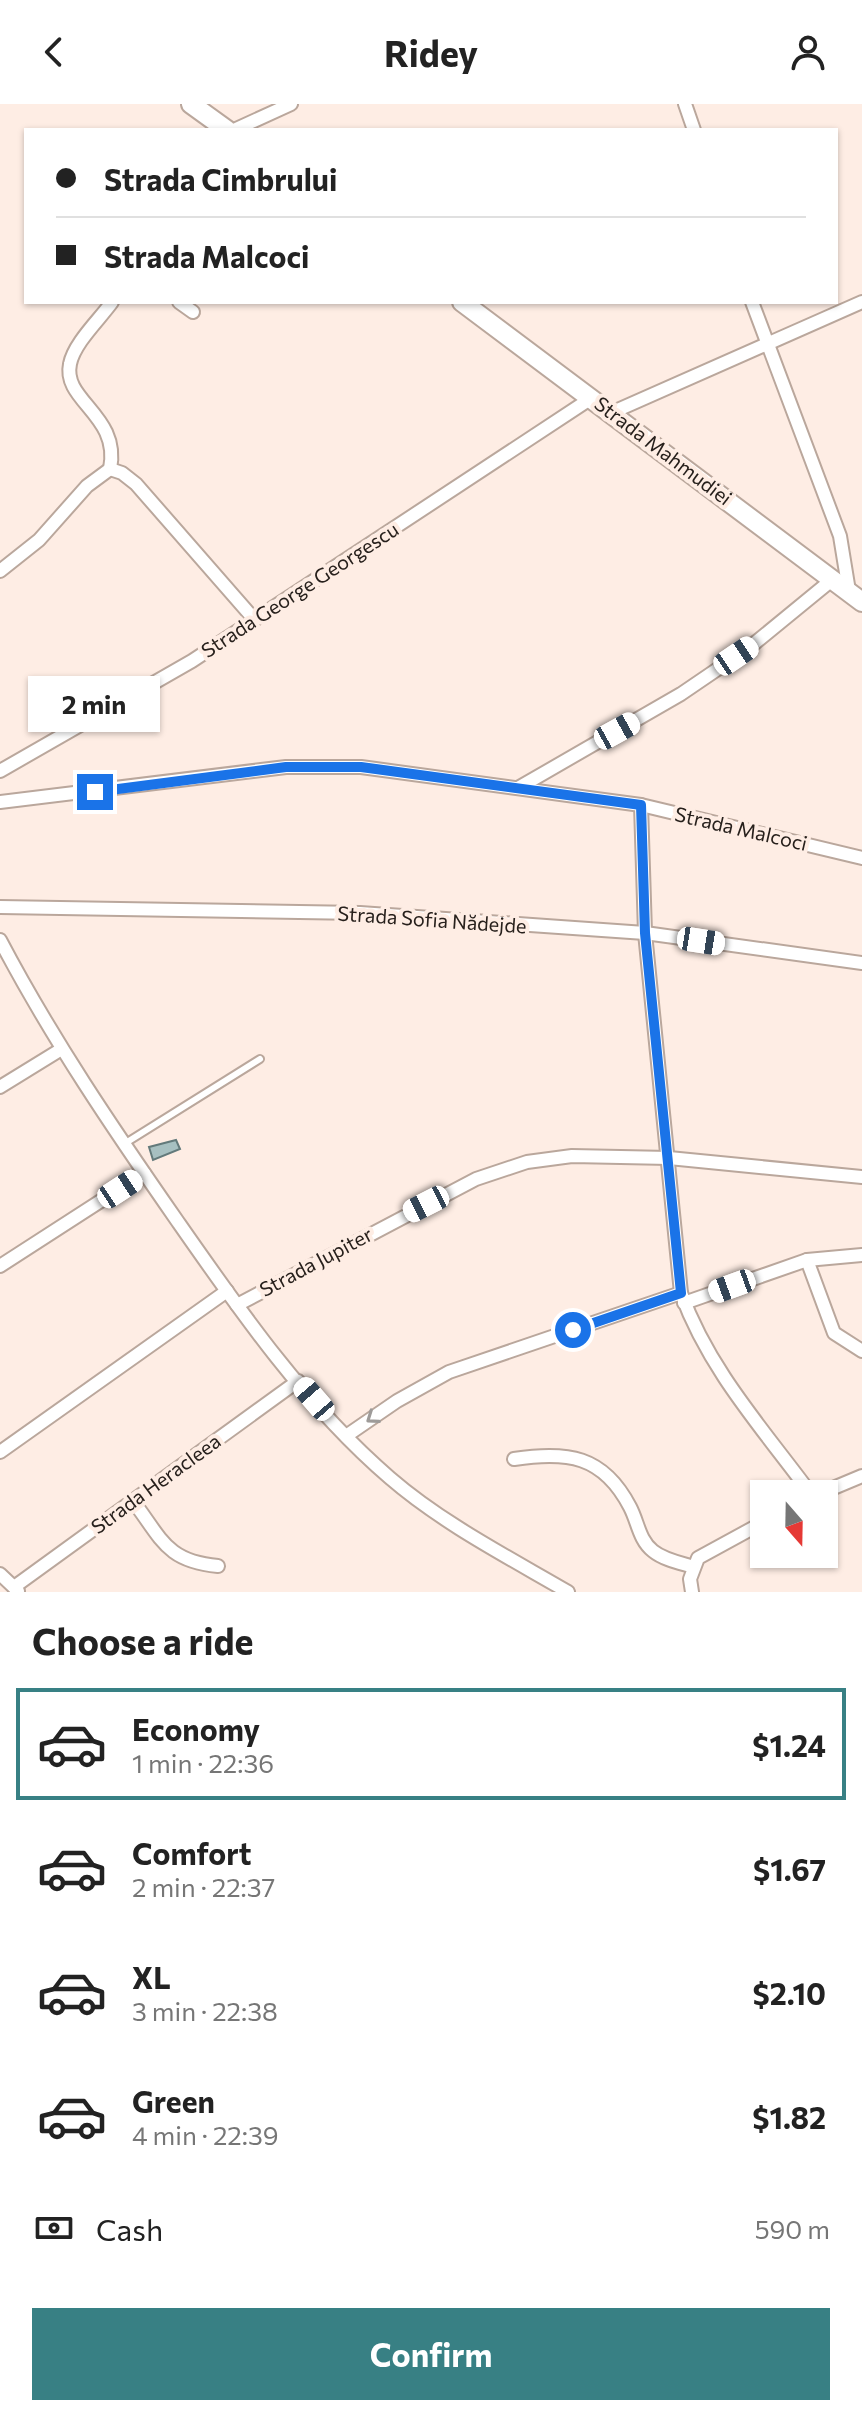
<!DOCTYPE html>
<html lang="en">
<head>
<meta charset="utf-8">
<style>
  :root { --surface:#fff; --page:#f6f6f6; --text:#222; --muted:#767676; --line:#e0e0e0; --accent:#388084 }
  body { margin:0; font-family:Commissioner,sans-serif; background:var(--page); color:var(--text); height:100vh; display:flex; flex-direction:column; font-size:30px; white-space:nowrap }
  * { box-sizing:border-box; margin:0 }
  p { font-size:26px; color:var(--muted) }
  .icon { flex:none; width:44px; height:44px; fill:none; stroke:currentColor; stroke-width:2; stroke-linecap:round; stroke-linejoin:round }
  .map { position:relative; height:1488px; overflow:hidden }
  .drawer { display:flex; flex-direction:column; background:var(--surface); flex:1 }
  .drawer>* { flex:none }
  .guide { position:absolute; left:24px; top:24px; width:814px; height:176px; border-radius:0px; box-shadow:0 2px 6px #0004; display:grid; align-content:center; height:176px; padding:0 32px; background:var(--surface) }
  .needle { width:52px; rotate:160deg }
  .fabs { position:absolute; left:750px; top:1376px; display:grid; gap:16px }
  .fabs a { display:grid; place-items:center; width:88px; height:88px; border-radius:0px; background:var(--surface); box-shadow:0 2px 6px #0004; font-size:40px }
  .end { position:absolute; width:36px; height:36px; margin:-18px; border:10px solid #1a73e8; background:#fff; box-shadow:0 0 0 4px #fff }
  .from { border-radius:50% }
  .bubble { position:absolute; height:56px; border-radius:0px; background:var(--surface); box-shadow:0 2px 6px #0004; font-size:26px; font-weight:700; line-height:56px; text-align:center }
  .car { position:absolute; width:24px; height:48px; margin:-24px -12px; border-radius:10px; box-shadow:0 0 6px 2px #0007; background:linear-gradient(#fff 24%,#345 0 40%,#fff 0 76%,#345 0 86%,#fff 0) }
  .guide b { display:flex; align-items:center; gap:28px; height:76px; font-size:30px }
  .guide b+b { border-top:2px solid var(--line) }
  .guide i { width:20px; height:20px; background:var(--text) }
  ul { padding:0; list-style:none }
  li { display:flex; align-items:center; gap:24px; height:112px; margin:0 16px 12px; padding:0 16px; border:4px solid transparent; border-radius:0px }
  li div { flex:1 }
  li b { display:block; font-size:30px }
  li em { font-style:normal; font-weight:700 }
  li.current { border-color:var(--accent) }
  li>.icon { width:72px; height:72px; stroke-width:1.5 }
  h2 { padding:0 32px; font-size:36px; line-height:96px }
  .pay { display:flex; align-items:center; gap:20px; height:88px; padding:0 32px; font-size:30px }
  .pay p { margin-inline-start:auto }
  .button { display:flex; gap:16px; margin-top:auto; padding:16px 32px }
  .button a { flex:1; height:92px; border-radius:0px; background:var(--accent); color:#fff; font-size:32px; font-weight:700; line-height:92px; text-align:center }
  header { display:flex; justify-content:space-between; align-items:center; height:104px; padding:0 32px; background:var(--surface); font-size:36px; font-weight:700 }
  .map>svg:first-child { display:block }
  .building { fill:#a7c0c1; stroke:#637a7b; stroke-width:2 }
  .lines { fill:none; stroke-linecap:round; stroke-linejoin:round }
  .service-casing { stroke:#baa79c; stroke-width:10 }
  .minor-casing { stroke:#baa79c; stroke-width:16 }
  .secondary-casing { stroke:#baa79c; stroke-width:22 }
  .service { stroke:#fff; stroke-width:6 }
  .minor { stroke:#fff; stroke-width:12 }
  .secondary { stroke:#fff; stroke-width:18 }
  .oneway { stroke:#9e9b99 }
  .route { stroke:#1a73e8; stroke-width:10 }
  .labels { text-anchor:middle; stroke-width:8; stroke-linejoin:round; paint-order:stroke }
  .street-label { font-size:20px; fill:#27201c; stroke:#feede4 }
</style>
</head>
<body>
<header><svg class="icon" aria-label="back" viewBox="0 0 24 24"><path d="M15 5l-7 7 7 7"/></svg>Ridey<svg class="icon" aria-label="person" viewBox="0 0 24 24"><circle cx="12" cy="8" r="4"/><path d="M4 21q1-7 8-7t8 7"/></svg></header>
<div class="map">
<svg width="862" height="1488" viewBox="0 0 862 1488">
  <rect width="100%" height="100%" fill="#feede4"/>
  <!-- building -->
  <polygon class="building" points="176,1036 180,1045 153,1056 149,1043"/>
  <g class="lines">
    <!-- service casing -->
    <g class="service-casing">
      <polyline id="service" points="124,1040 260,955"/>
    </g>
    <!-- minor casing -->
    <g class="minor-casing">
      <g id="minor">
        <polyline points="685,0 694,26"/>
        <polyline points="234,26 291,0"/>
        <polyline points="179,198 193,208"/>
        <polyline points="752,198 840,432 849,487"/>
        <polyline points="613,308 862,198"/>
        <polyline points="110,365 122,369 136,380 254,515"/>
        <path d="M 110,365 C 121,311 62,297 70,260 C 74,239 100,215 112,198"/>
        <polyline points="0,467 39,436 87,382 110,365"/>
        <polyline points="0,667 192,557 593,293"/>
        <polyline points="518,684 681,590 750,543 833,475"/>
        <polyline points="0,698 286,663 361,663 641,701 862,754"/>
        <path d="M 641,701 L 645,829 L 681,1189 C 709,1266 763,1325 811,1390"/>
        <polyline points="0,803 360,809 645,829 862,859"/>
        <path d="M 0,836 C 52,935 114,1026 178,1118 C 240,1207 306,1302 390,1374 C 442,1419 508,1453 568,1488"/>
        <polyline points="0,983 60,946"/>
        <polyline points="807,1156 834,1229 862,1247"/>
        <polyline points="0,1162 144,1069"/>
        <polyline points="684,1199 807,1156 862,1151"/>
        <polyline points="237,1201 476,1075 527,1058 572,1052 669,1054 862,1073"/>
        <polyline points="346,1332 397,1297 449,1268 681,1189"/>
        <polyline points="0,1348 227,1187"/>
        <path d="M 514,1355 C 567,1347 603,1351 630,1403 C 638,1418 639,1436 653,1447 C 664,1456 681,1459 694,1463"/>
        <polyline points="819,1390 862,1372"/>
        <path d="M 133,1397 C 162,1435 166,1457 218,1462"/>
        <polyline points="0,1470 18,1487"/>
        <polyline points="14,1483 298,1277"/>
        <polyline points="692,1488 690,1475 698,1454 764,1418"/>
      </g>
    </g>
    <!-- secondary casing -->
    <g class="secondary-casing">
      <g id="secondary">
        <polyline points="191,0 227,26"/>
        <polyline points="462,198 862,498"/>
      </g>
    </g>
    <!-- service -->
    <use href="#service" class="service"/>
    <!-- minor -->
    <use href="#minor" class="minor"/>
    <!-- secondary -->
    <use href="#secondary" class="secondary"/>
  </g>
  <!-- one-way arrows -->
  <defs><path id="oneway-chevron" d="M-2-3.5L2.5 0L-2 3.5" fill="none" stroke-width="1.6" stroke-linecap="round" stroke-linejoin="round" transform="scale(2)"/></defs>
  <use class="oneway" href="#oneway-chevron" transform="translate(372 1314) rotate(145)"/>
  <g class="lines">
    <!-- route -->
    <polyline class="route" points="95,688 286,663 361,663 641,701 645,829 681,1189 573,1226"/>
  </g>
  <g class="labels">
    <!-- street labels -->
    <g class="street-label">
      <text transform="translate(663 347) rotate(37)" y="7">Strada Mahmudiei</text>
      <text transform="translate(300 486) rotate(-33)" y="7">Strada George Georgescu</text>
      <text transform="translate(741 725) rotate(13)" y="7">Strada Malcoci</text>
      <text transform="translate(432 816) rotate(4)" y="7">Strada Sofia Nădejde</text>
      <text transform="translate(316 1158) rotate(-28)" y="7">Strada Jupiter</text>
      <text transform="translate(156 1380) rotate(-36)" y="7">Strada Heracleea</text>
    </g>
  </g>
</svg>
<div class="fabs">
<a><svg class="needle" viewBox="-14 -14 28 28"><path d="M0-13l5 13h-10z" fill="#e53935"/><path d="M0 13l5-13h-10z" fill="#767676"/></svg></a>
</div>
<i class="end from" style="left:573px;top:1226px"></i>
<i class="end" style="left:95px;top:688px"></i>
<div class="bubble" style="left:28px;top:572px;width:132px">2 min</div>
<i class="car" style="left:736px;top:552px;rotate:56deg"></i>
<i class="car" style="left:617px;top:627px;rotate:61deg"></i>
<i class="car" style="left:701px;top:837px;rotate:99deg"></i>
<i class="car" style="left:120px;top:1085px;rotate:57deg"></i>
<i class="car" style="left:426px;top:1100px;rotate:243deg"></i>
<i class="car" style="left:732px;top:1182px;rotate:250deg"></i>
<i class="car" style="left:314px;top:1295px;rotate:319deg"></i>
<div class="guide">
<b><i class="from"></i>Strada Cimbrului</b>
<b><i></i>Strada Malcoci</b>
</div>
</div>
<section class="drawer">
<h2>Choose a ride</h2>
<ul>
<li class="current"><svg class="icon" aria-label="car" viewBox="0 0 24 24"><path d="M5 17H2v-5l4-1 3-4h7l3 4 3 1v5h-3M9 17h6M6 11h13"/><circle cx="7" cy="17" r="2"/><circle cx="17" cy="17" r="2"/></svg><div><b>Economy</b><p>1 min · 22:36</p></div><em>$1.24</em></li>
<li><svg class="icon" aria-label="car" viewBox="0 0 24 24"><path d="M5 17H2v-5l4-1 3-4h7l3 4 3 1v5h-3M9 17h6M6 11h13"/><circle cx="7" cy="17" r="2"/><circle cx="17" cy="17" r="2"/></svg><div><b>Comfort</b><p>2 min · 22:37</p></div><em>$1.67</em></li>
<li><svg class="icon" aria-label="car" viewBox="0 0 24 24"><path d="M5 17H2v-5l4-1 3-4h7l3 4 3 1v5h-3M9 17h6M6 11h13"/><circle cx="7" cy="17" r="2"/><circle cx="17" cy="17" r="2"/></svg><div><b>XL</b><p>3 min · 22:38</p></div><em>$2.10</em></li>
<li><svg class="icon" aria-label="car" viewBox="0 0 24 24"><path d="M5 17H2v-5l4-1 3-4h7l3 4 3 1v5h-3M9 17h6M6 11h13"/><circle cx="7" cy="17" r="2"/><circle cx="17" cy="17" r="2"/></svg><div><b>Green</b><p>4 min · 22:39</p></div><em>$1.82</em></li>
</ul>
<div class="pay"><svg class="icon" aria-label="cash" viewBox="0 0 24 24"><path d="M3 7h18v10H3z"/><circle cx="12" cy="12" r="2"/></svg>Cash<p>590 m</p></div>
<div class="button"><a>Confirm</a></div>
</section>
</body>
</html>
